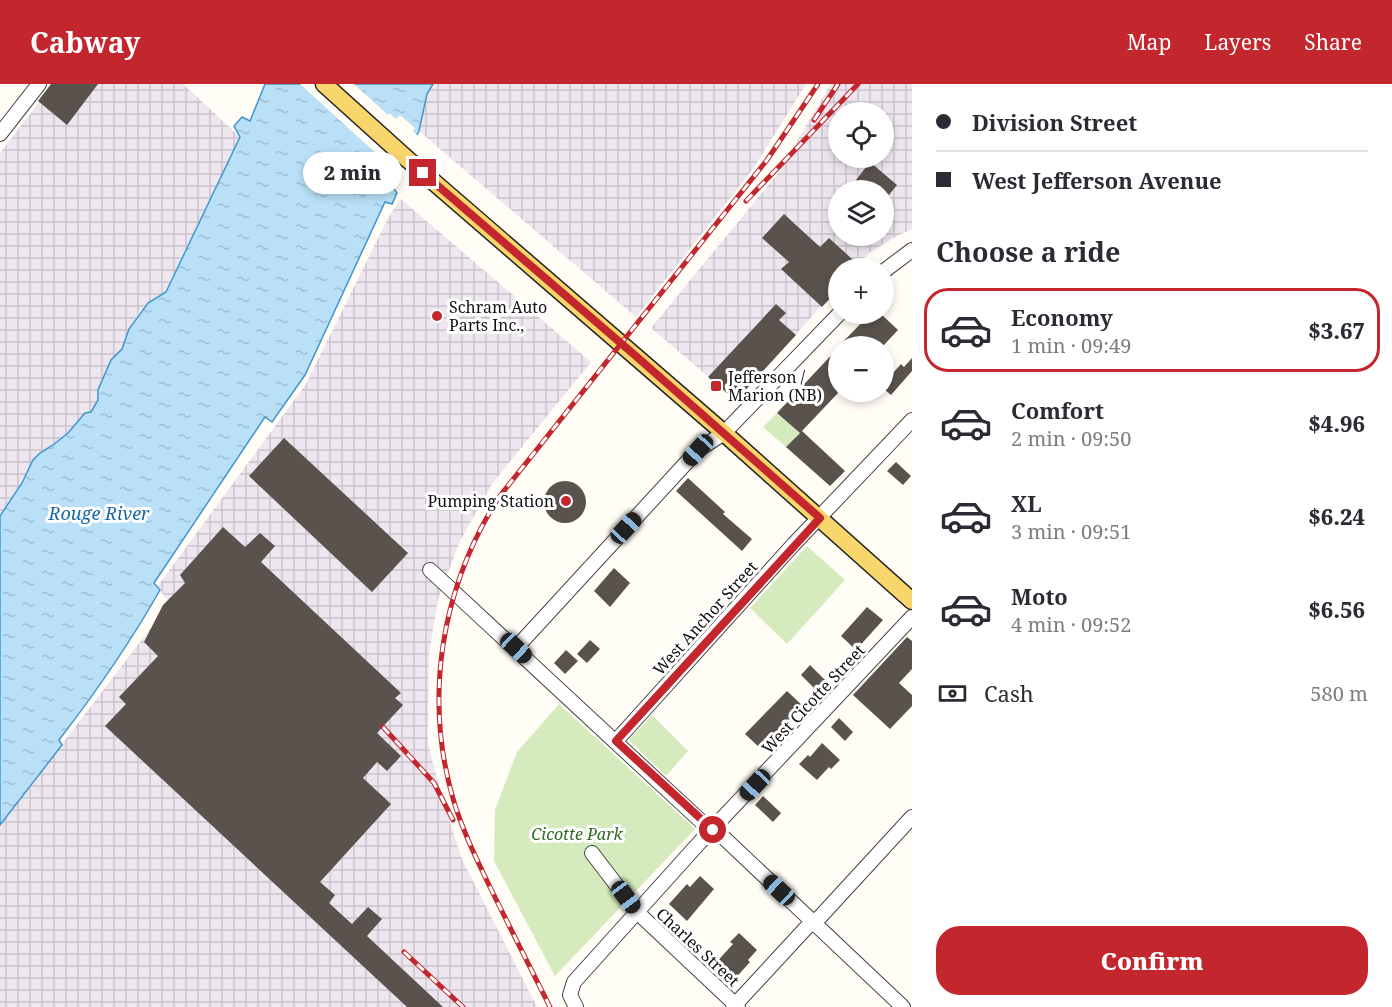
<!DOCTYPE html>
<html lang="en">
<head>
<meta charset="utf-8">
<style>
  :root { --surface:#fff; --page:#f2f2f3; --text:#2b2b33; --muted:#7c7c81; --line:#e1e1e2; --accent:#c4262e }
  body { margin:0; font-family:"Noto Serif",serif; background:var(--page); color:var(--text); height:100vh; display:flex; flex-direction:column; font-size:22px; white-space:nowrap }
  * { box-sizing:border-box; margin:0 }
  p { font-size:20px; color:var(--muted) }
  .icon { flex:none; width:33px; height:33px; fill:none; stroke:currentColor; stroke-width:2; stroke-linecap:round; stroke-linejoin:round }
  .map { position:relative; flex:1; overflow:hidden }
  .sheet { display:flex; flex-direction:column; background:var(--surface); width:480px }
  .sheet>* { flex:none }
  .top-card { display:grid; align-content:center; height:132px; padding:0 24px; background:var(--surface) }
  .controls { position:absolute; left:828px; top:18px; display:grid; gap:12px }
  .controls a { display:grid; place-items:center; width:66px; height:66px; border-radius:50%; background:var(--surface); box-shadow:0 3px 9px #0003; font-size:30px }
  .end { position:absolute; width:27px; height:27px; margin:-14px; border:8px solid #c4262e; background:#fff; box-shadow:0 0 0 3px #fff }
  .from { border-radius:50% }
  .bubble { position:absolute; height:42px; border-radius:21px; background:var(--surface); box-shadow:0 3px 9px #0003; font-size:20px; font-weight:800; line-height:42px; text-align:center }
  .car { position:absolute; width:18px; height:36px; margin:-18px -9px; border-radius:8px; box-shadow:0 0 4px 2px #0007; background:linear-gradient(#222 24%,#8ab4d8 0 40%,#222 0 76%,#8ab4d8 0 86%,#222 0) }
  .top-card b { display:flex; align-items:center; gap:21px; height:57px; font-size:22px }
  .top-card b+b { border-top:2px solid var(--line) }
  .top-card i { width:15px; height:15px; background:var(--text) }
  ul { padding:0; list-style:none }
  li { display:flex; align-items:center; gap:18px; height:84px; margin:0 12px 9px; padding:0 12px; border:3px solid transparent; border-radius:24px }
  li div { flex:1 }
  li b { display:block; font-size:22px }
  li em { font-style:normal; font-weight:800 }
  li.selected { border-color:var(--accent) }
  li>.icon { width:54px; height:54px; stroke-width:1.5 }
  h2 { padding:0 24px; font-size:27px; line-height:72px }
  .pay { display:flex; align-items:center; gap:15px; height:66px; padding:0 24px; font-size:22px }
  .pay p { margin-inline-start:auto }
  .action { display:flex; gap:12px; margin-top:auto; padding:12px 24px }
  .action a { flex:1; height:69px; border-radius:24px; background:var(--accent); color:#fff; font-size:24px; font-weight:800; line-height:69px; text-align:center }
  header { display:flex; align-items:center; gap:36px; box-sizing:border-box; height:84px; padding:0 30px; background:var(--accent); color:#fff }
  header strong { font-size:28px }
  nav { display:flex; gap:33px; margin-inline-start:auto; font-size:21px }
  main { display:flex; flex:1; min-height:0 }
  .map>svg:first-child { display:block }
  .industrial { fill:url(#industrial-grid); fill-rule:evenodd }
  .grass { fill:#d5ebbd }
  .water { fill:url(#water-ripples); stroke:#3f96cf; stroke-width:1.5 }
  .pier { fill:#fffdf5 }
  .building { fill:#5a524d }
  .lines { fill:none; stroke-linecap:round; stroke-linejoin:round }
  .minor-casing { stroke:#444; stroke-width:16 }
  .major-casing { stroke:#222; stroke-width:19 }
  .minor { stroke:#fff; stroke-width:14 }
  .major { stroke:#f9d66b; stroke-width:16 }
  .rail-casing { stroke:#c4262e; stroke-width:5 }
  .rail { stroke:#fff; stroke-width:3; stroke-dasharray:9; stroke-linecap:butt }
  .route { stroke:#c4262e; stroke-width:8 }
  .poi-dot { fill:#c4262e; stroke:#fff; stroke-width:2 }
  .labels { text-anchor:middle; stroke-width:6; stroke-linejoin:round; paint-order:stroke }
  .poi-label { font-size:16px; fill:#111; stroke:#fff; text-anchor:start }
  .street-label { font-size:16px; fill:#111; stroke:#fff }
  .park-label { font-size:16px; font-style:italic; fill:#2f6b1f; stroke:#fff }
  .water-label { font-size:18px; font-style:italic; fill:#1768a6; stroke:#fff }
</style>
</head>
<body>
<header>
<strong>Cabway</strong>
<nav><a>Map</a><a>Layers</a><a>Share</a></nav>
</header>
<main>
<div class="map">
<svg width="912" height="923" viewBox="0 0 912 923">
  <defs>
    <pattern id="industrial-grid" width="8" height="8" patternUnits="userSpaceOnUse" patternTransform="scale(1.5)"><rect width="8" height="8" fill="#eee6ef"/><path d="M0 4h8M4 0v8" fill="none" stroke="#cbc4cc"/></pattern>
    <pattern id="water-ripples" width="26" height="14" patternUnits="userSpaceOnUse" patternTransform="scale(1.5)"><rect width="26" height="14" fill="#b9e0f7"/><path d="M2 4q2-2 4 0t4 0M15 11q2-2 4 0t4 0" fill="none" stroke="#9ebfd3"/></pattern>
  </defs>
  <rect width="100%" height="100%" fill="#fffdf5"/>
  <!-- industrial -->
  <g class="industrial">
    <polygon points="53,0 183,0 240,53 165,208 148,219 140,227 125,254 122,265 111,276 98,306 98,316 91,328 85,329 68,349 53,361 40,369 33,376 22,399 0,432 0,69"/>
    <polygon points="433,0 806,0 753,85 636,233 419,47 427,10"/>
    <path d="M 831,0 L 912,0 L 912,145 L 897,152 L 869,169 L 855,184 L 838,184 L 838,203 L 737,317 L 651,244 L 779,88 ZM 838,28 L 884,28 L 884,74 L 838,74 ZM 838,106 L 884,106 L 884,152 L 838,152 Z"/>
    <polygon points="401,115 591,278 492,400 460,457 438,515 429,569 428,660 443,717 462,775 537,923 0,923 0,741 170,519 157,503 306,300 388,134"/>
  </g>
  <!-- grass -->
  <g class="grass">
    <polygon points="777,329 800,349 786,363 763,343"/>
    <polygon points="807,462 845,496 787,560 750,524"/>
    <polygon points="559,620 695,745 555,892 494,777 495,726 517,668"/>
    <polygon points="652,631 688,667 666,692 629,656"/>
  </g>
  <!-- water -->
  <path class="water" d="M 265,0 L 433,0 L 427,10 L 419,47 L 390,99 L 397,109 L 392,120 L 385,118 L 305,291 L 272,338 L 265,333 L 154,499 L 160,506 C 130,559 96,608 59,656 L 62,661 L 0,741 L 0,432 L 22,399 L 33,376 L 40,369 L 53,361 L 68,349 L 85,329 L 91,328 L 98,316 L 98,306 L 111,276 L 122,265 L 129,245 L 148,219 L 166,208 L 240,53 L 234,42 L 242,33 L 250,37 Z"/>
  <!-- pier -->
  <polygon class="pier" points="300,0 354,0 388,31 389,29 396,35 400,31 415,44 413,47 419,53 414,57 416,59 401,89 392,81 390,82"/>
  <!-- building -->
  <g class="building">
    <polygon points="51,0 98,0 67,41 38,17"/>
    <polygon points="870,78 897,101 884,117 884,106 868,106 856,96"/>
    <polygon points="784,130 820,163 829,154 862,184 838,184 838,206 822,223 781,185 789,178 762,154"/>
    <polygon points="776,220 786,229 779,236 796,251 738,314 734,315 708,293"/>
    <polygon points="870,230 881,230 898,246 883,262 839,262"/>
    <polygon points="838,264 838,309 802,347 845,387 830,402 786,363 800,349 777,329"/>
    <polygon points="912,274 912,287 891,311 884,305 884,299 901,280 904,283"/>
    <polygon points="284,354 408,469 372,508 249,392"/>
    <polygon points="896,378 911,392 903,401 887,387"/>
    <polygon points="688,394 725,428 723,430 752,455 742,467 676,407"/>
    <circle cx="565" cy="418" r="21"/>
    <polygon points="223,443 245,463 260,449 275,462 261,478 401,609 395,614 403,621 377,649 401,672 387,687 377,678 363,694 391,720 320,798 335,811 329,819 352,840 368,823 382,835 367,852 443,923 407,923 105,642 126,620 119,613 158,572 144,558 163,521 185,499 180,491"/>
    <polygon points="614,484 630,499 610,523 594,507"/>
    <polygon points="867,523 883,536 856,566 841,552"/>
    <polygon points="907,553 912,557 912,585 899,599 912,611 912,622 890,645 853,611"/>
    <polygon points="590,556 600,565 587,579 577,570"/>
    <polygon points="566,566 578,577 565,590 554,579"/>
    <polygon points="810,581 827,598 818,608 801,591"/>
    <polygon points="787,607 805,624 786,644 783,642 762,666 745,650"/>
    <polygon points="839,634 853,648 845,657 831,643"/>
    <polygon points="822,659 840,676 831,685 829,683 817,696 799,680 808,671 810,673"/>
    <polygon points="763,712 781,729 773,738 755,721"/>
    <polygon points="700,792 714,805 687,837 669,820 687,800 690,803"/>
    <polygon points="739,849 757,866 748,876 750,878 731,899 713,882 733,860 730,858"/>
  </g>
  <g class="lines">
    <!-- minor casing -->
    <g class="minor-casing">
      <g id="minor">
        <polyline points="0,50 39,0"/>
        <polyline points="884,187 912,166"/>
        <polyline points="430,486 705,741 722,752 903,923"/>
        <polyline points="516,564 698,366 724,349 839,230"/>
        <polyline points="616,657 793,461 912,336"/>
        <polyline points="592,769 637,828 738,923"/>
        <polyline points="576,923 570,911 574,898 700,758 912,533"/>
        <polyline points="733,923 806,844 820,833 912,733"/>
      </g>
    </g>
    <!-- major casing -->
    <g class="major-casing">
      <polyline id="major" points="324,0 406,74 724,349 912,517"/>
    </g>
    <!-- minor -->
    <use href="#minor" class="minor"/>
    <!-- major -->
    <use href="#major" class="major"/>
    <!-- rail casing -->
    <g class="rail-casing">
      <g id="rail">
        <polyline points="814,36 838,0"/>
        <polyline points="746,117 858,0"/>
        <polyline points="383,643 434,699 453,736"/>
        <polyline points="404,868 463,923"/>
        <path d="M 550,923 C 530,883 509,842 489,801 C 476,774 463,747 454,718 C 423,614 441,504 499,413 L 767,76 L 818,0"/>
      </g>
    </g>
    <!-- rail -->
    <use href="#rail" class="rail"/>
  </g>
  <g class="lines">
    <!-- route -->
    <polyline class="route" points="423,89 637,273 820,434 616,657 713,746"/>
  </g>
  <!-- markers -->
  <g class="poi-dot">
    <circle cx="437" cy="232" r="6"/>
    <rect x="710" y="296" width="12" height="12" rx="3"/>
    <circle cx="566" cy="417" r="6"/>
  </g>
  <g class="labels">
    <!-- poi labels -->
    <g class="poi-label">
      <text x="449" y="229">Schram Auto<tspan x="449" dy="18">Parts Inc.,</tspan></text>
      <text x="728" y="299">Jefferson /<tspan x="728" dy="18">Marion (NB)</tspan></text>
      <text x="554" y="423" text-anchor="end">Pumping Station</text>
    </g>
    <!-- street labels -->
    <g class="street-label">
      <text transform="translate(705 534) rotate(-48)" y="6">West Anchor Street</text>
      <text transform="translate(813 615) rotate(-47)" y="6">West Cicotte Street</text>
      <text transform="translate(698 863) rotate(43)" y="6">Charles Street</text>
    </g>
    <!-- park labels -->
    <g class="park-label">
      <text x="577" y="756">Cicotte Park</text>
    </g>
    <!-- water labels -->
    <g class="water-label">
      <text x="99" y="436">Rouge River</text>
    </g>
  </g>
</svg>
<div class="controls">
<a><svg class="icon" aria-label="locate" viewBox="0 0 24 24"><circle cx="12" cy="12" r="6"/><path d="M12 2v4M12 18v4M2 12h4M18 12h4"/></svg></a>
<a><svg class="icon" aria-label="layers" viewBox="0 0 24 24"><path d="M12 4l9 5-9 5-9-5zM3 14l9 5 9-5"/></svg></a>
<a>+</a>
<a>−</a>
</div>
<i class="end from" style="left:713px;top:746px"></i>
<i class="end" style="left:423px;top:89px"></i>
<div class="bubble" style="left:303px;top:68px;width:99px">2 min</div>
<i class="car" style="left:698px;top:366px;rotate:222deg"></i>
<i class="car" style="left:626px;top:444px;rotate:43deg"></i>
<i class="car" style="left:516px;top:564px;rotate:133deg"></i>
<i class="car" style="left:755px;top:701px;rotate:223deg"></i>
<i class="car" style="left:779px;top:806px;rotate:313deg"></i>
<i class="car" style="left:626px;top:813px;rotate:143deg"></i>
</div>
<section class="sheet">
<div class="top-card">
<b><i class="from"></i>Division Street</b>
<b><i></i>West Jefferson Avenue</b>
</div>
<h2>Choose a ride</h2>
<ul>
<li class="selected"><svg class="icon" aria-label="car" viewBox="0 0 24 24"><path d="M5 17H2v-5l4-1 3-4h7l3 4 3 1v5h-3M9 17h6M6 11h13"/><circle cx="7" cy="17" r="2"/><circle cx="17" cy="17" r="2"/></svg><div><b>Economy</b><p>1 min · 09:49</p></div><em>$3.67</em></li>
<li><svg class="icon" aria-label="car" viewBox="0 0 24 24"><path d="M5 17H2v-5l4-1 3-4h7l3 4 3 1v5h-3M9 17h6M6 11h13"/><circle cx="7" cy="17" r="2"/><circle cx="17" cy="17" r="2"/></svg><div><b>Comfort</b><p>2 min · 09:50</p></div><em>$4.96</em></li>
<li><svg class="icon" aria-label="car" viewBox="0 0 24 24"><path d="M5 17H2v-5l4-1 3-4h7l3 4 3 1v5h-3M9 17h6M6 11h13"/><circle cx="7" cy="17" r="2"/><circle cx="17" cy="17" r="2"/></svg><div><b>XL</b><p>3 min · 09:51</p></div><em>$6.24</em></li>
<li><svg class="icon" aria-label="car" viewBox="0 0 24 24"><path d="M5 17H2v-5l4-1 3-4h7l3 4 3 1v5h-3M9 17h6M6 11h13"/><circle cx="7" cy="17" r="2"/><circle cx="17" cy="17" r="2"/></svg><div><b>Moto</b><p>4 min · 09:52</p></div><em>$6.56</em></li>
</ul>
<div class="pay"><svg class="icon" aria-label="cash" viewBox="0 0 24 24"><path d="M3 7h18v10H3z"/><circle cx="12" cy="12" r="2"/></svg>Cash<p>580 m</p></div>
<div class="action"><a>Confirm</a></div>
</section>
</main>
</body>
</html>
